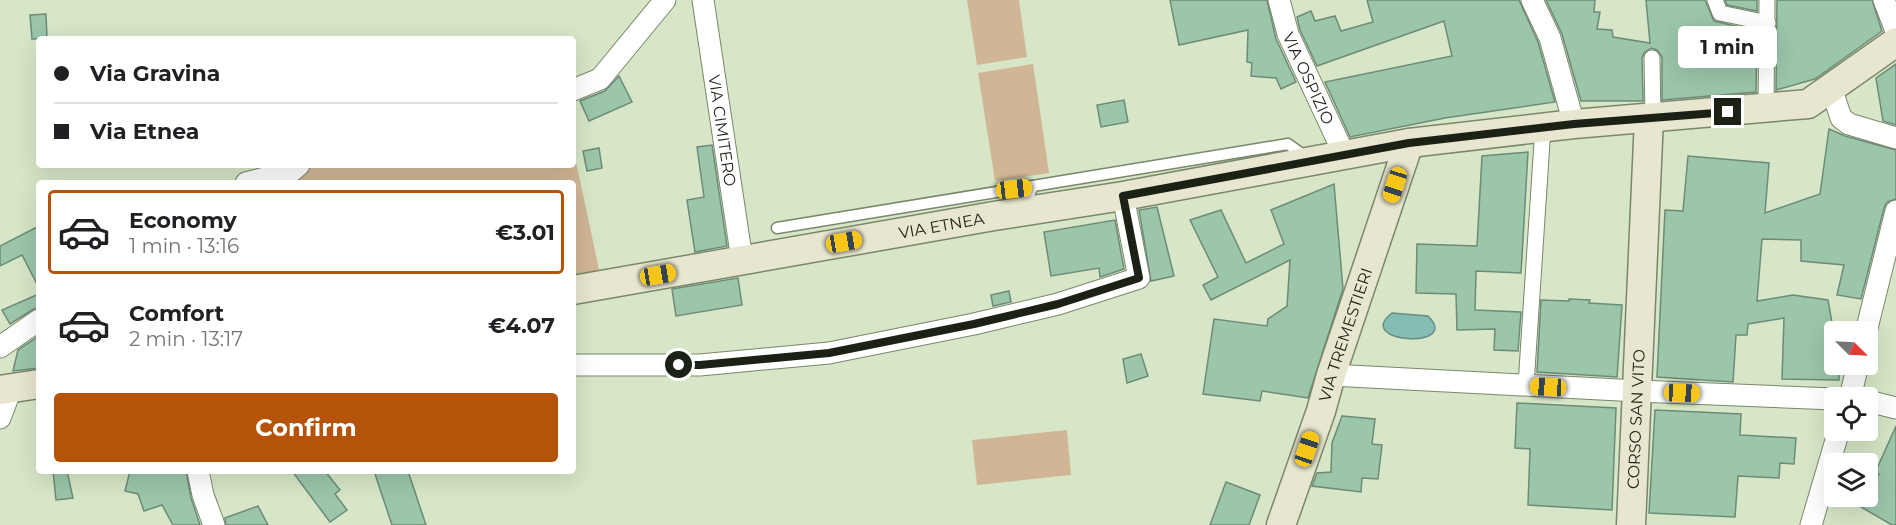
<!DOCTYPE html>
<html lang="en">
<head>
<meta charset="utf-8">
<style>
  :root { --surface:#fff; --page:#f6f6f6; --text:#202124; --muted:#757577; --line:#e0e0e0; --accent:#b45309 }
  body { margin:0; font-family:Montserrat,sans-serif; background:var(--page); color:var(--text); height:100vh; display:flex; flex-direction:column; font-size:22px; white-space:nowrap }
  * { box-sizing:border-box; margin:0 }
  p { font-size:20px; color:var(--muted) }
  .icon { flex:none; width:33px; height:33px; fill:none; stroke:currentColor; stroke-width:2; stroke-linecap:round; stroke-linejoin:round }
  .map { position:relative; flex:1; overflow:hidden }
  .panel { position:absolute; left:36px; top:180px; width:540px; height:294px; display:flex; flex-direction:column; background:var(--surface); border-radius:6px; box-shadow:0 6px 24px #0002 }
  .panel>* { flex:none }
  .guide { position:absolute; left:36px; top:36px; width:540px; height:132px; border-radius:6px; box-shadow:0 6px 24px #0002; display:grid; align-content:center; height:132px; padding:0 18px; background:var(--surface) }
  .needle { width:39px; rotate:114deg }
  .fabs { position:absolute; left:1824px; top:321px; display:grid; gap:12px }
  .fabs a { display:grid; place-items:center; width:54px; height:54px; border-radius:6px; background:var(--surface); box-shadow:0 6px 24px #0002; font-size:30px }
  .end { position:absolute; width:27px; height:27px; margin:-14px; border:8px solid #1c2115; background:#fff; box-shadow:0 0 0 3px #fff }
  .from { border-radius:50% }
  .bubble { position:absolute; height:42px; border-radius:6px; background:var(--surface); box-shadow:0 6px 24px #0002; font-size:20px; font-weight:700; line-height:42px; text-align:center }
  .car { position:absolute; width:18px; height:36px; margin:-18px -9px; border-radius:8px; box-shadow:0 0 4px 2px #0007; background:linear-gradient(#f5c518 24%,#345 0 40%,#f5c518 0 76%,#345 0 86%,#f5c518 0) }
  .guide b { display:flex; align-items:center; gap:21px; height:57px; font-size:22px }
  .guide b+b { border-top:2px solid var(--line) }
  .guide i { width:15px; height:15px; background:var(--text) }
  ul { padding:10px 0 0; list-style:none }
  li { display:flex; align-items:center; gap:18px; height:84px; margin:0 12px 9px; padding:0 6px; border:3px solid transparent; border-radius:6px }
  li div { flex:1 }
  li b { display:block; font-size:22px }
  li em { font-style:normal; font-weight:700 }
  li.on { border-color:var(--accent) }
  li>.icon { width:54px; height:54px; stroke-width:1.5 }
  .primary-button { display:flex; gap:12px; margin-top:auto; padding:12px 18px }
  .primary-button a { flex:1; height:69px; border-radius:6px; background:var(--accent); color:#fff; font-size:24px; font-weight:700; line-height:69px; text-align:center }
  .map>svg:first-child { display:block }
  .green { fill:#d1b696 }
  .water { fill:#85bdb5; stroke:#668e85; stroke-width:1.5 }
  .building { fill:#9bc6aa; stroke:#6d8b78; stroke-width:1.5 }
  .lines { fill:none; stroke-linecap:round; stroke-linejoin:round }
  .service-casing { stroke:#79876a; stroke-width:13 }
  .pedestrian-casing { stroke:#79876a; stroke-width:17 }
  .minor-casing { stroke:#79876a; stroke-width:23 }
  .secondary-casing { stroke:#79876a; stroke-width:31 }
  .service { stroke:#fff; stroke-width:10 }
  .pedestrian { stroke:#fff; stroke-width:15 }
  .minor { stroke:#fff; stroke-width:21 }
  .secondary { stroke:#e9e6cf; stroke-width:28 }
  .route { stroke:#1c2115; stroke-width:8 }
  .labels { text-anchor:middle; stroke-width:4.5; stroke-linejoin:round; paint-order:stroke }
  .street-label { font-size:16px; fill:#1c2115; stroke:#e3f3d3 }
</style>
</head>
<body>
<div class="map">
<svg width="1896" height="525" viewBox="0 0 1896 525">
  <rect width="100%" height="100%" fill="#d6e6c6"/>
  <!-- green -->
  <g class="green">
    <polygon points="967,0 1019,0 1027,57 977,65"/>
    <polygon points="1033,64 1049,173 995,181 978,73"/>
    <polygon points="573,148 600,274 573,279 573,183 272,183 308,165 573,165"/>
    <polygon points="1067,430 1071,475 977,485 972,440"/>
  </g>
  <!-- water -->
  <path class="water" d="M 1392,313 L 1428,316 C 1463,350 1352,343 1392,313 Z"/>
  <!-- building -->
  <g class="building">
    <polygon points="1170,0 1267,0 1276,39 1296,82 1281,89 1276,78 1251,76 1252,63 1247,62 1248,30 1179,45"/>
    <polygon points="1367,0 1519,0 1538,42 1555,102 1445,118 1350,137 1325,82 1452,56 1444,21 1317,66 1300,30 1297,17 1311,11 1315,21 1335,16 1341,31 1373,22"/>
    <polygon points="1546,0 1595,0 1594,12 1600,12 1597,29 1612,30 1613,37 1650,43 1646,0 1705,0 1714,21 1757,31 1756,92 1662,100 1662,57 1657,50 1651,48 1644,53 1642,58 1643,101 1581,101 1562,34"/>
    <polygon points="1725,0 1757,0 1757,11 1727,5"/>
    <polygon points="1777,0 1872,0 1882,31 1815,79 1776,90"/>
    <polygon points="46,14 47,39 32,39 30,15"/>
    <polygon points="1896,64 1896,125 1883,121 1876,78"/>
    <polygon points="619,76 632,102 589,121 580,101 605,91"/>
    <polygon points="1124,100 1128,122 1101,127 1097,105"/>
    <polygon points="1829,129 1845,136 1896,150 1896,199 1887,202 1884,208 1861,299 1837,295 1844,265 1801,261 1801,240 1762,239 1757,301 1793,295 1828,300 1834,334 1834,364 1839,364 1839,380 1782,379 1784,318 1748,324 1747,335 1736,335 1733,382 1657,377 1665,210 1683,211 1688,156 1769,163 1765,213 1820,194"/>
    <polygon points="712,145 727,246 695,252 687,200 704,197 697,147"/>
    <polygon points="599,148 602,168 587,171 583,151"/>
    <polygon points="1528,152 1521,273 1476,271 1475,310 1521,312 1518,351 1494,350 1495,329 1457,330 1456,294 1416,293 1417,244 1477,246 1482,156"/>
    <polygon points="1334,184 1343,289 1308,398 1262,391 1260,401 1203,394 1214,319 1267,326 1268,319 1287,306 1290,260 1211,300 1203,285 1218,277 1190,220 1221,210 1246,263 1284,244 1271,210"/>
    <polygon points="1157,207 1174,276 1151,281 1139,210"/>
    <polygon points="1115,220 1124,269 1100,277 1099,268 1051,276 1044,232"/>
    <polygon points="39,226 39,288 22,255 0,266 0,246"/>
    <polygon points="738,278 742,305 676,316 672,289"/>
    <polygon points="1009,291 1011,302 993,306 991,295"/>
    <polygon points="39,294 39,307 32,310 10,324 2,310"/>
    <polygon points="1569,299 1590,300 1589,303 1622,305 1617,377 1537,372 1541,300 1569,301"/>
    <polygon points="39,336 39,368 13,371 18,350"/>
    <polygon points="1141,354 1148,376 1127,383 1123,359"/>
    <polygon points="1517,403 1616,408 1612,510 1528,505 1530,449 1515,448"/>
    <polygon points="1655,410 1741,414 1740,435 1796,438 1794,464 1780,463 1779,478 1738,476 1735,517 1649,513"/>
    <polygon points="1342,416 1375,419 1372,444 1382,445 1378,479 1362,478 1361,492 1312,486 1317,473 1331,472 1332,443"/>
    <polygon points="1896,426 1896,525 1892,525 1861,507 1879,474 1875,473"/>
    <polygon points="53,471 67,471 73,498 56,500"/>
    <polygon points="130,471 186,471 191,498 200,525 173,525 162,505 144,511 138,494 125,491"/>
    <polygon points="292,471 325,471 340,490 335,494 347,510 330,522"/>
    <polygon points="374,471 408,471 426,525 392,525"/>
    <polygon points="1226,482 1260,495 1249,525 1210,525"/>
    <polygon points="258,506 268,525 226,525 225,518"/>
  </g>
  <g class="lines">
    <!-- service casing -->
    <g class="service-casing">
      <g id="service">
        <polyline points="1023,209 1033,186 1288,144 1306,157"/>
        <polyline points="777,228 1033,186"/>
      </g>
    </g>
    <!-- pedestrian casing -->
    <g class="pedestrian-casing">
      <g id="pedestrian">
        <polyline points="1715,0 1720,13 1768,23"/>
        <polyline points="1652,58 1653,118"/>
        <polyline points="1766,109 1767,0"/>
        <polyline points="1526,385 1543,127"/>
      </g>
    </g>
    <!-- minor casing -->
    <g class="minor-casing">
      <g id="minor">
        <path id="s1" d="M 703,0 L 742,260"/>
        <path id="s2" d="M 1279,0 L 1288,34 L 1344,154"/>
        <polyline points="1532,0 1550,38 1574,124"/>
        <polyline points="1884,0 1896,31"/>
        <polyline points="1831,87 1841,118 1849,124 1896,138"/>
        <polyline points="573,90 600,79 665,0"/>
        <polyline points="246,183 292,171 299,165"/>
        <polyline points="1866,332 1896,211"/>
        <polyline points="0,347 39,320"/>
        <polyline points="573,365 700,365 829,353 974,324 1058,304 1139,278 1123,196"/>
        <polyline points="1331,375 1638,391 1834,399"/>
        <polyline points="1850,398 1858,364"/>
        <polyline points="1868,401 1896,408"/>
        <polyline points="0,418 11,389"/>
        <polyline points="198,471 203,495 214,525"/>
        <polyline points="1811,525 1839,430"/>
      </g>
    </g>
    <!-- secondary casing -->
    <g class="secondary-casing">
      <g id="secondary">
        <path id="s3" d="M 573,290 L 994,216 L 1123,196 L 1409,143 L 1574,124 L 1808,104 L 1896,42"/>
        <polyline points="0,390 39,384"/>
        <path id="s4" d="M 1281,525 L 1321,411 L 1331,375 L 1409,143"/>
        <path id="s5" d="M 1631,525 L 1649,118"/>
      </g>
    </g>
    <!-- service -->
    <use href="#service" class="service"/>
    <!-- pedestrian -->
    <use href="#pedestrian" class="pedestrian"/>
    <!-- minor -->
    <use href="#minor" class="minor"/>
    <!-- secondary -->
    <use href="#secondary" class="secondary"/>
  </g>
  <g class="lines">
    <!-- route -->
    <polyline class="route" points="679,365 700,365 829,353 974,324 1058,304 1139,278 1123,196 1409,143 1574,124 1728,112"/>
  </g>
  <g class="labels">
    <!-- street labels -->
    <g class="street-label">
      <text dy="6" stroke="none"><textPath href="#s2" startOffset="84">VIA OSPIZIO</textPath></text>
      <text dy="6" stroke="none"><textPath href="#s1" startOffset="132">VIA CIMITERO</textPath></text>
      <text dy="6" stroke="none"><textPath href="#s3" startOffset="374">VIA ETNEA</textPath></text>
      <text dy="6" stroke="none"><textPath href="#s4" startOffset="201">VIA TREMESTIERI</textPath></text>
      <text dy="6" stroke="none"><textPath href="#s5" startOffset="106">CORSO SAN VITO</textPath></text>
    </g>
  </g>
</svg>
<div class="fabs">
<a><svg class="needle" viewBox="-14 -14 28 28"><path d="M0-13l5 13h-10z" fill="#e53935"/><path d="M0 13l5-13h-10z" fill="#757577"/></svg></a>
<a><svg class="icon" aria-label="locate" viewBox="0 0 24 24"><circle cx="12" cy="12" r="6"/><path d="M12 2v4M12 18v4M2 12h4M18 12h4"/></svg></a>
<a><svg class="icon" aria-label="layers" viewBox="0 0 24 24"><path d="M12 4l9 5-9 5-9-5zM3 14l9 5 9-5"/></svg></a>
</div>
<i class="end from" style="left:679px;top:365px"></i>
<i class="end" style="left:1728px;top:112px"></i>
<div class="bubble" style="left:1678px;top:26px;width:99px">1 min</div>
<i class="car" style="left:1395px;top:185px;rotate:198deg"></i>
<i class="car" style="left:1014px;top:189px;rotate:83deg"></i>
<i class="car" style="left:844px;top:242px;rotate:80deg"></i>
<i class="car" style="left:658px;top:275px;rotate:80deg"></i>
<i class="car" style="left:1548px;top:387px;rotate:273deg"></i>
<i class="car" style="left:1682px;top:393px;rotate:92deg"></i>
<i class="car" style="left:1307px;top:449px;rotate:19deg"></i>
<div class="guide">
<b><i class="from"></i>Via Gravina</b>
<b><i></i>Via Etnea</b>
</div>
<section class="panel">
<ul>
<li class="on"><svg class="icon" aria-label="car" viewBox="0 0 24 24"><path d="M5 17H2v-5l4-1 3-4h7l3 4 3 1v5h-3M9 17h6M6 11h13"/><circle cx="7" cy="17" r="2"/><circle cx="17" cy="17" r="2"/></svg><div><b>Economy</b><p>1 min · 13:16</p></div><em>€3.01</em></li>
<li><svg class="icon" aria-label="car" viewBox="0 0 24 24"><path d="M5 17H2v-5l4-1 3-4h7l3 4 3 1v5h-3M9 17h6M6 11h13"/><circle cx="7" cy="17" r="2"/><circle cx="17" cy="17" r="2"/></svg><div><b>Comfort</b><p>2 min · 13:17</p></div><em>€4.07</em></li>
</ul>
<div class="primary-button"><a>Confirm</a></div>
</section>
</div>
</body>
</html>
